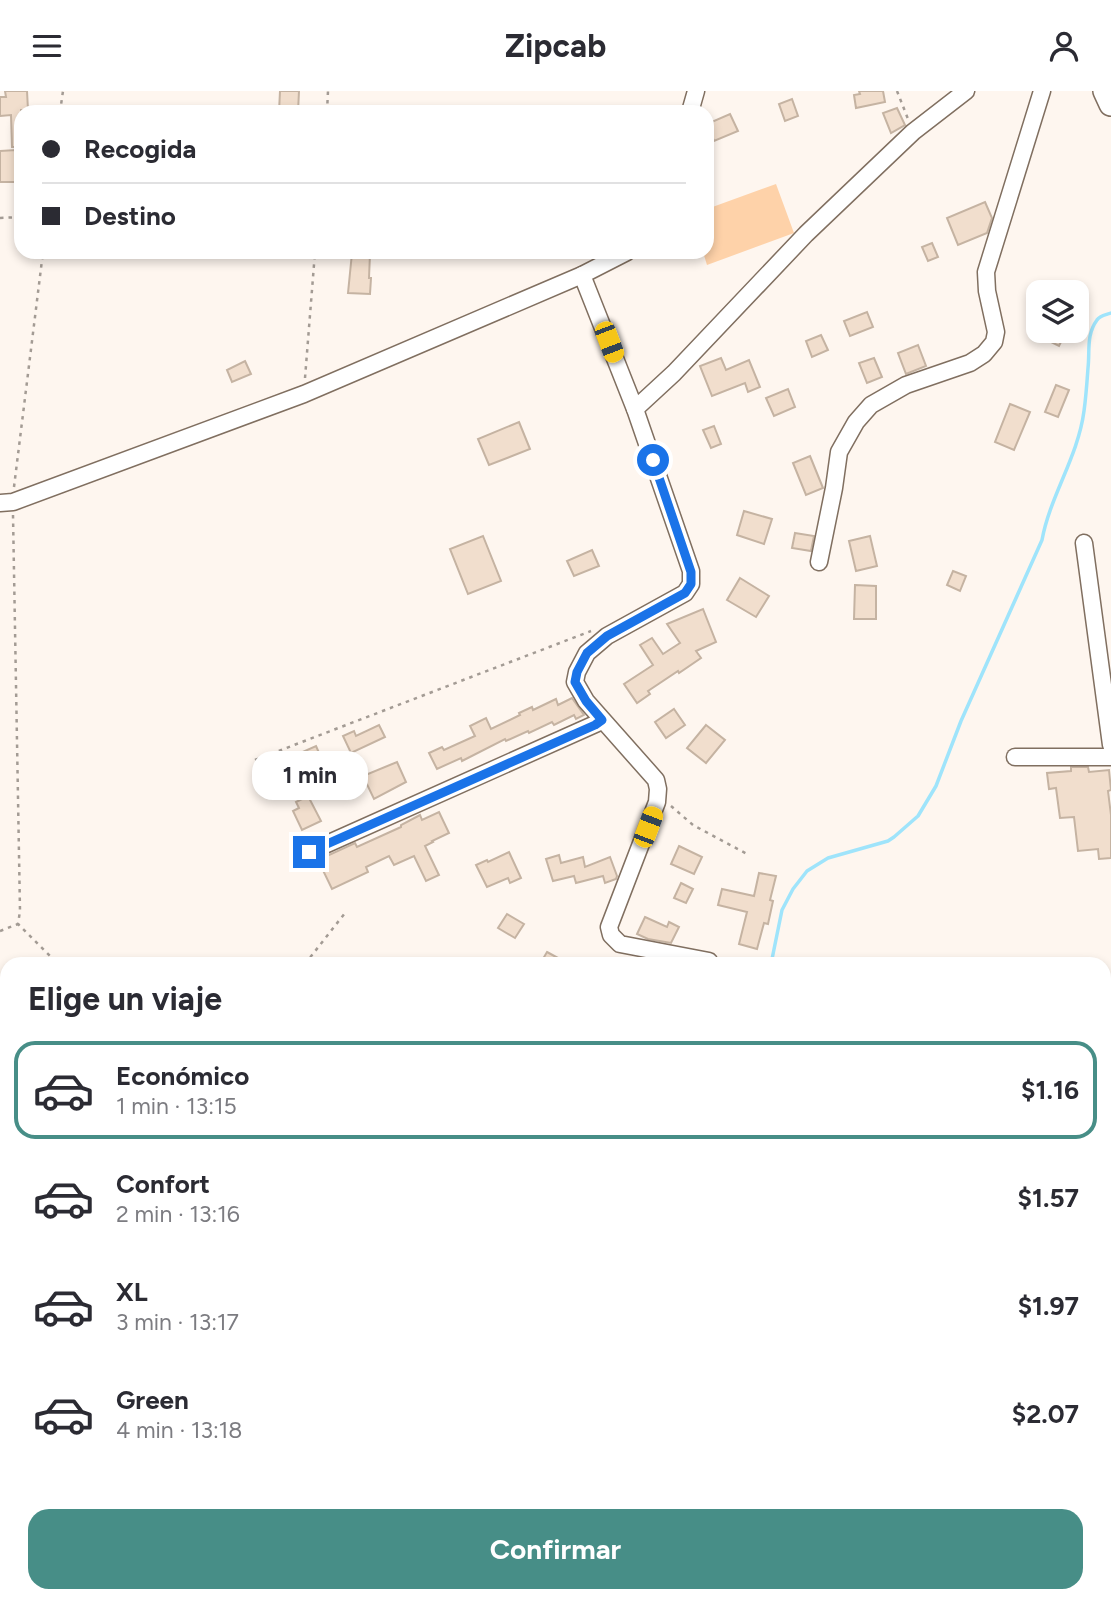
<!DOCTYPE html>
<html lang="es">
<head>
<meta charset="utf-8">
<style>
  :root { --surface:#fff; --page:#f7f7f7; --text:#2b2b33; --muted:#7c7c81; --line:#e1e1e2; --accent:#478e87 }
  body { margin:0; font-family:Figtree,sans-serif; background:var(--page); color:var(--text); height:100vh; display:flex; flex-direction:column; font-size:26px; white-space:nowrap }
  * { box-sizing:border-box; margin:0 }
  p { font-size:23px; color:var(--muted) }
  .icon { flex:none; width:38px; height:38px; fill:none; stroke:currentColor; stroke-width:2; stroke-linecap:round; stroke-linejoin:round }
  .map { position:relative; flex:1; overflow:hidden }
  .panel { position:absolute; left:0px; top:866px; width:1111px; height:646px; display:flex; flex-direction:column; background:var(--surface); border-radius:21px 21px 0 0; box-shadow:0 4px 10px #0003 }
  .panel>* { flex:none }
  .hud { position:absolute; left:14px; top:14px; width:700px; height:154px; border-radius:21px; box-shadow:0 4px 10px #0003; display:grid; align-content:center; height:154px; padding:0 28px; background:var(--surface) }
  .buttons { position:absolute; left:1026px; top:189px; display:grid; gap:14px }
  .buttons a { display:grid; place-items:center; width:63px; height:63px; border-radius:14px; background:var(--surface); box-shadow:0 4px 10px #0003; font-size:35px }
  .end { position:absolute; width:32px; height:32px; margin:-16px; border:9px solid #1a73e8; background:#fff; box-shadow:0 0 0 4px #fff }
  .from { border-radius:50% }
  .bubble { position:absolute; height:49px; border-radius:21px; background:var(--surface); box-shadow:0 4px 10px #0003; font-size:23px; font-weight:700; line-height:49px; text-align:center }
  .car { position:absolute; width:21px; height:42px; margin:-21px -10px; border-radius:9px; box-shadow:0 0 5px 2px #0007; background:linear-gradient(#f5c518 24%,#345 0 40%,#f5c518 0 76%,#345 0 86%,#f5c518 0) }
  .hud b { display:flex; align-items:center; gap:24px; height:66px; font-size:26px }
  .hud b+b { border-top:2px solid var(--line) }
  .hud i { width:18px; height:18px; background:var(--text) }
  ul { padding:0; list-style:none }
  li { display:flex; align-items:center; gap:21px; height:98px; margin:0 14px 10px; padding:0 14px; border:4px solid transparent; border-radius:21px }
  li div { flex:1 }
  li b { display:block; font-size:26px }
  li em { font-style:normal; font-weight:700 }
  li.selected { border-color:var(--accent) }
  li>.icon { width:63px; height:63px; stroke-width:1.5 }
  h2 { padding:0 28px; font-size:32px; line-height:84px }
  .cta { display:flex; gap:14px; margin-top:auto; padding:14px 28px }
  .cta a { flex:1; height:80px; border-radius:21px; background:var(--accent); color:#fff; font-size:28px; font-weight:700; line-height:80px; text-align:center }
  header { display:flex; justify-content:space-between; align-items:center; height:91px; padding:0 28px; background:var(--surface); font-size:32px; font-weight:700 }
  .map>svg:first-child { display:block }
  .green { fill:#fed2a9 }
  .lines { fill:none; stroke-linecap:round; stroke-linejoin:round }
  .stream { stroke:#9fe4fb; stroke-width:3.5 }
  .building { fill:#f1decd; stroke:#c5b3a2; stroke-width:2 }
  .minor-casing { stroke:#806f60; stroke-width:19 }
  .highway-casing { stroke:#806f60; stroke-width:26 }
  .path { stroke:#a39b94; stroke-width:2.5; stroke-dasharray:3.5 5; stroke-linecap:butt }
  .minor { stroke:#fff; stroke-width:16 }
  .highway { stroke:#fff; stroke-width:23 }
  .route { stroke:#1a73e8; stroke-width:9 }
</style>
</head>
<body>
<header><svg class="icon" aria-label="menu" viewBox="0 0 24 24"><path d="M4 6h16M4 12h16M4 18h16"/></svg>Zipcab<svg class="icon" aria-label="person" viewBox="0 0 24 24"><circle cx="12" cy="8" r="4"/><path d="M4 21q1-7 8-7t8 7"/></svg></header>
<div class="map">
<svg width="1111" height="1511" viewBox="0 0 1111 1511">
  <rect width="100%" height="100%" fill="#fef6ef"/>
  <!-- green -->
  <polygon class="green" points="776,93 794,142 707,174 703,161 707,161 707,118"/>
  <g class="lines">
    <!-- stream -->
    <g class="stream">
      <path d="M 771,873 L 782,819 L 793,798 L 807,780 L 828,767 L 888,750 L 894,746 L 918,725 L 936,695 L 961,630 L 1042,449 C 1050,405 1078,366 1084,320 C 1086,306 1087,291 1088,277 C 1090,260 1086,244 1097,229 C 1100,224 1106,224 1111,222"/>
      <polyline points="146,1511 148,1505"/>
    </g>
  </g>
  <!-- building -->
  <g class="building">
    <polygon points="5,0 27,0 28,19 21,19 21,56 12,56 11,24 0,25 0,6 6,6"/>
    <polygon points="280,0 299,0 298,21 279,21"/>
    <polygon points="859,0 883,0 885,11 856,17 854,4 860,3"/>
    <polygon points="792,8 798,25 785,30 779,13"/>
    <polygon points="897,17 905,34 891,42 883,22"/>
    <polygon points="730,23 738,40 714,50 707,33"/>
    <polygon points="16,59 17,79 21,79 21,91 0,91 0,60"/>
    <polygon points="985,111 992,127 987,142 958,154 947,127"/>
    <polygon points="932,152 938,166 928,170 922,156"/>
    <polygon points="352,162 370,163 369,187 371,187 370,203 348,202"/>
    <polygon points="867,221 873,236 850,245 844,230"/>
    <polygon points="1049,240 1058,240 1065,243 1059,255 1045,248"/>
    <polygon points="821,244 828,259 812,266 806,250"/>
    <polygon points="918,254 926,275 906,283 898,262"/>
    <polygon points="721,267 726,279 749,269 760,296 748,301 745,292 712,305 700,275"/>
    <polygon points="874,267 882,286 867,292 859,272"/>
    <polygon points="245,270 251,283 232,291 227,279"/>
    <polygon points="1056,294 1069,299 1058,326 1045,321"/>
    <polygon points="788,298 795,316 774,325 766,307"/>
    <polygon points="1010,313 1030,321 1014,359 995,351"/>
    <polygon points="519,331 530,358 489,374 478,348"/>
    <polygon points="714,335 721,353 711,357 703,339"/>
    <polygon points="810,365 823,397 806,404 793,372"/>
    <polygon points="744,420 772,428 764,453 737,444"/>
    <polygon points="795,442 814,445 811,460 792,457"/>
    <polygon points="483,445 501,490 468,503 450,458"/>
    <polygon points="870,445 877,475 856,480 849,450"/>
    <polygon points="592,459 599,475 574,485 567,470"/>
    <polygon points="953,480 966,485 960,500 947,494"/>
    <polygon points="740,487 769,505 756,526 727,509"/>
    <polygon points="855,494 876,495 876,528 854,528"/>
    <polygon points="703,518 716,551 696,560 701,567 679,582 678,580 648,600 650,603 637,612 624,593 653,574 640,554 652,547 663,563 680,552 667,533"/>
    <polygon points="572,607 584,624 576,628 574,624 554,634 552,631 529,642 528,640 506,650 505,648 462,670 461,667 437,678 429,662 442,656 444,659 475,645 470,635 486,627 491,638 520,624 519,622 532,616 533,619 556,608 558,614"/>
    <polygon points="674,618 685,634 666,647 655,631"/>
    <polygon points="379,634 385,646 351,662 343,645 354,640 356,645"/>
    <polygon points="706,634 725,649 706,672 687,657"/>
    <polygon points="316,655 323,671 315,675 323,691 299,702 290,682 283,686 275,670 285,665 287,668"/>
    <polygon points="397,671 406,691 374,708 363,685"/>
    <polygon points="1071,676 1088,676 1089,681 1109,679 1111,699 1108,700 1111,724 1111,767 1099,768 1098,758 1078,760 1074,726 1060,727 1056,697 1049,698 1047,682 1071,680"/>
    <polygon points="308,705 321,730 302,739 293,720 299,717 296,711"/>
    <polygon points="439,721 449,742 432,750 433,751 425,755 439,784 426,790 414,765 394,774 389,765 366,776 368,781 332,798 318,769 355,752 357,756 401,736 401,734 420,724 422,729"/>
    <polygon points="679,755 702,766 694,783 671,773"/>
    <polygon points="509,761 521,787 510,792 508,787 487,796 476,774 487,769 488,771"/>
    <polygon points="559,764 561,772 583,766 585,776 610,766 617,785 616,788 605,792 603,785 576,792 574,785 553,790 546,768"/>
    <polygon points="759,782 776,785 770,809 773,810 768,833 764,832 757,858 739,853 747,821 718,814 722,798 754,805"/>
    <polygon points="681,792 693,798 686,812 674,807"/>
    <polygon points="507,823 524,833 515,847 498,837"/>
    <polygon points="645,826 667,836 669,831 679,836 671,852 648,848 637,843"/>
    <polygon points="547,861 569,873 540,873"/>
  </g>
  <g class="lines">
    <!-- minor casing -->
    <g class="minor-casing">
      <g id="minor">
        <polyline points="690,21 696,0"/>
        <polyline points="582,184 635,318 691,480 691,493 685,502 607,545 587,562 577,581 575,591 586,610 656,689 658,698 657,711 609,836 611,844 620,853 709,870"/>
        <polyline points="635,318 674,282 806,143 913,41 966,0"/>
        <polyline points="0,412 13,411 304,303 582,184 627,161"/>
        <polyline points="1084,452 1111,654"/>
        <polyline points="819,471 834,397 839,361 856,331 871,314 906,294 970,272 984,263 994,251 996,241 987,200 986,181 1042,0"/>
        <polyline points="1015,666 1111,666"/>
        <polyline points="309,761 602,630"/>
      </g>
    </g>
    <!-- highway casing -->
    <g class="highway-casing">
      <polyline id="highway" points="1105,0 1111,13"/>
    </g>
    <!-- path -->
    <g class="path">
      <polyline points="897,0 908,28"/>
      <polyline points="60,21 63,0"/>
      <polyline points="327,21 328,0"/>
      <polyline points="0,127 21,126"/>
      <polyline points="305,287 315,161"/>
      <polyline points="14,396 43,161"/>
      <polyline points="13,424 20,820 18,833 58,873"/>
      <polyline points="255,669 591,540"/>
      <polyline points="671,715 693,734 747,763"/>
      <polyline points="0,840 18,833"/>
      <polyline points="305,873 345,822"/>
      <polyline points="1104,1184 1111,1175"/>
      <polyline points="0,1366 7,1366"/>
      <polyline points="76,1505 82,1511"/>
      <polyline points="115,1511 116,1505"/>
      <polyline points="833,1511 838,1505"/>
    </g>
    <!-- minor -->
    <use href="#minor" class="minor"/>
    <!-- highway -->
    <use href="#highway" class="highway"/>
  </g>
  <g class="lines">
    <!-- route -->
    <polyline class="route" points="309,761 595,634 602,629 586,610 575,591 577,581 587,562 607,545 685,502 691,493 691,481 653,369"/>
  </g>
</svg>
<div class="buttons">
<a><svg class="icon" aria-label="layers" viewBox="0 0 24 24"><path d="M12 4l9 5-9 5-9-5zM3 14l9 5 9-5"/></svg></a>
</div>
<i class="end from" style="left:653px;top:369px"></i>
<i class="end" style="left:309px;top:761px"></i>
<div class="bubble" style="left:252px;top:660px;width:116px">1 min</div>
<i class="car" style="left:609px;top:251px;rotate:159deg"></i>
<i class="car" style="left:648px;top:736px;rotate:21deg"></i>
<div class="hud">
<b><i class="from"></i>Recogida</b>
<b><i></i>Destino</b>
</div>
<section class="panel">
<h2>Elige un viaje</h2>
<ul>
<li class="selected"><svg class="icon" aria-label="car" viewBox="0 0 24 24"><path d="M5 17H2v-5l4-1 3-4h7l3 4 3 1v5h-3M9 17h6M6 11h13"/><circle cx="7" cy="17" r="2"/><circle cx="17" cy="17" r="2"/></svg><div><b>Económico</b><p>1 min · 13:15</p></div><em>$1.16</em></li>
<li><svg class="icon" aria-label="car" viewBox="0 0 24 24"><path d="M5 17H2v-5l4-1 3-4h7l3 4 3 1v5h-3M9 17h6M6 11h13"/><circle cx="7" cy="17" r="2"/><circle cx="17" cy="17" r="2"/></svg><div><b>Confort</b><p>2 min · 13:16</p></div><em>$1.57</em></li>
<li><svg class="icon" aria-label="car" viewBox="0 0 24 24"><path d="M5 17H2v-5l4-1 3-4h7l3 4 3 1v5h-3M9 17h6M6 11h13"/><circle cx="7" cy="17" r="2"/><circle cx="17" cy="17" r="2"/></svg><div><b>XL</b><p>3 min · 13:17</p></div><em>$1.97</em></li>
<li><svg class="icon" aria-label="car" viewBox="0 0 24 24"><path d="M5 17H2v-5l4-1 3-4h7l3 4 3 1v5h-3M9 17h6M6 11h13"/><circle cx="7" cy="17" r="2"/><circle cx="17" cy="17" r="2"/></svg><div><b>Green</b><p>4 min · 13:18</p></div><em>$2.07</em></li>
</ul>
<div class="cta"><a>Confirmar</a></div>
</section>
</div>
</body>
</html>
